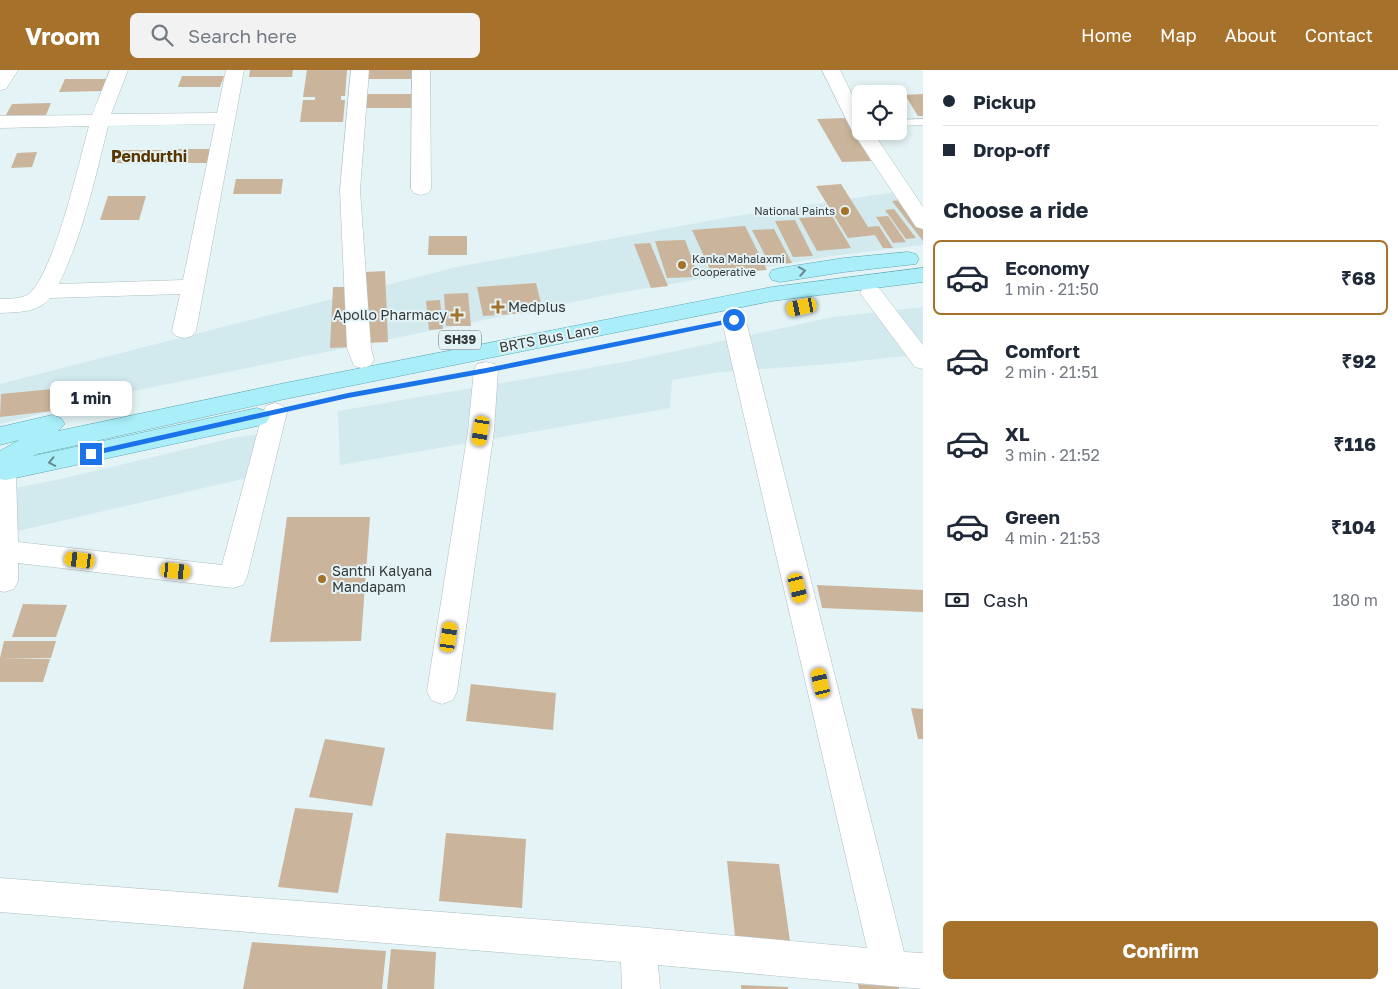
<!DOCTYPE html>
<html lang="en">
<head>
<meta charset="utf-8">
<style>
  :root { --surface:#fff; --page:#f2f2f3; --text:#1f2937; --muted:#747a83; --line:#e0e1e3; --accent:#a6712b }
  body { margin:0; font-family:"Golos Text",sans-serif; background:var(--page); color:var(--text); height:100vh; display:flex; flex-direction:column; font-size:19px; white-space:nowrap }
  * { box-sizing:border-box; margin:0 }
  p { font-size:16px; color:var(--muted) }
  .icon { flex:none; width:28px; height:28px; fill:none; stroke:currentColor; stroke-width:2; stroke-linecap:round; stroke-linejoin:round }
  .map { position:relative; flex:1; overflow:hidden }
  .sheet { display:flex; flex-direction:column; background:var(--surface); width:475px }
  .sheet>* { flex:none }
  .top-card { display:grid; align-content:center; height:110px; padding:0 20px; background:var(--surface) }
  .tools { position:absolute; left:852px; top:15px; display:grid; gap:10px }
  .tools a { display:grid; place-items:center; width:55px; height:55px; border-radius:8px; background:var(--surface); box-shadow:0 2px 8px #0003; font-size:25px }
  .end { position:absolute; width:22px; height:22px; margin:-11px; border:6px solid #1a73e8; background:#fff; box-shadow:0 0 0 2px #fff }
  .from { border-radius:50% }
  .bubble { position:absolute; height:35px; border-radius:8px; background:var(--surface); box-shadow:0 2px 8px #0003; font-size:16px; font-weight:700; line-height:35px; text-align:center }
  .car { position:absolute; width:15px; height:30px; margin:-15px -8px; border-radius:6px; box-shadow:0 0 4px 1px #0007; background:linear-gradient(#f5c518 24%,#345 0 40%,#f5c518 0 76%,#345 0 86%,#f5c518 0) }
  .top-card b { display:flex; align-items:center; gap:18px; height:48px; font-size:19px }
  .top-card b+b { border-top:1px solid var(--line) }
  .top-card i { width:12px; height:12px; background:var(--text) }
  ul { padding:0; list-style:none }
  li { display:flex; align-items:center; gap:15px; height:75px; margin:0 10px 8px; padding:0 10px; border:2px solid transparent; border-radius:8px }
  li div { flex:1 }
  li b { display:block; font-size:19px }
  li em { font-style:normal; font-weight:700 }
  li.selected { border-color:var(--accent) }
  li>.icon { width:45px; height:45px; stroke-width:1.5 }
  h2 { padding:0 20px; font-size:22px; line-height:60px }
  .pay { display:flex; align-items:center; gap:12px; height:55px; padding:0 20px; font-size:19px }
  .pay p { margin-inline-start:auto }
  .button { display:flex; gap:10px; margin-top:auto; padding:10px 20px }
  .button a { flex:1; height:58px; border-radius:8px; background:var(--accent); color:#fff; font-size:20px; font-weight:700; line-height:58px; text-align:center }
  header { display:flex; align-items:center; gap:30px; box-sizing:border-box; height:70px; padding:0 25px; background:var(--accent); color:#fff }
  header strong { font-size:24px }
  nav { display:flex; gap:28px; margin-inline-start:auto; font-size:18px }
  .search { width:350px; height:45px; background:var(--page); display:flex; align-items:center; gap:12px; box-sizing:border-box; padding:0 18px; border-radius:8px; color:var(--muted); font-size:19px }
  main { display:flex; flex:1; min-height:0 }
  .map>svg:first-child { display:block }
  .built { fill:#d2e9ee }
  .building { fill:#cab49b }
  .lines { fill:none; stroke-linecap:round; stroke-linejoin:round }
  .service-casing { stroke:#afbec0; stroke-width:1 }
  .minor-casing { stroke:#afbec0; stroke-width:1 }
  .primary-casing { stroke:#5aa7b3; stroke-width:1 }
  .service { fill:#fff; fill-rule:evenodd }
  .minor { fill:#fff; fill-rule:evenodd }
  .primary { fill:#a9eef8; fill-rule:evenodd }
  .oneway { stroke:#688a90 }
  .route { fill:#1a73e8 }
  .poi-dot { fill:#a6712b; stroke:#e4f3f5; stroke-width:2 }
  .labels { text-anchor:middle; stroke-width:4; stroke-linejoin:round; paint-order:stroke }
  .far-poi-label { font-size:11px; fill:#33393a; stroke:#e4f3f5; text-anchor:end }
  .shield { fill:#e4f3f5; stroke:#687172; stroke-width:1 }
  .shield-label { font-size:12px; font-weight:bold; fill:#33393a }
  .poi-label { font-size:14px; fill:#33393a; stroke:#e4f3f5; text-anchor:start }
  .street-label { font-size:14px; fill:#33393a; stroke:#e4f3f5 }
  .far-district-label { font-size:16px; font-weight:bold; fill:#593600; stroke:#e4f3f5 }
</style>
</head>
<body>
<header>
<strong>Vroom</strong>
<div class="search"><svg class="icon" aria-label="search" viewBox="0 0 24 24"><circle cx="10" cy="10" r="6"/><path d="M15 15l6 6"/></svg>Search here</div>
<nav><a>Home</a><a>Map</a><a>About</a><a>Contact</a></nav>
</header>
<main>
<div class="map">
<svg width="923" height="919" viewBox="0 0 923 919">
  <rect width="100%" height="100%" fill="#e4f3f5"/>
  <!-- built -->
  <g class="built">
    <polygon points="908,120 923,143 923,175 831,186 618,223 123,323 0,354 0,314 457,197 730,147"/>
    <polygon points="923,237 923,284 831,294 720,302 672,310 670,338 340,395 338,341 630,291 833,247"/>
    <polygon points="259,364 247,408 0,465 0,421 61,409 233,368"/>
  </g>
  <!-- building -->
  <g class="building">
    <polygon points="250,0 293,0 292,7 249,7"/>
    <polygon points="307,0 347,0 345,26 341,26 341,30 345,30 343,52 300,52 303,30 315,30 315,27 303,27"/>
    <polygon points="368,0 413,0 413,9 367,9"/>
    <polygon points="182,6 224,6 220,17 178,17"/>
    <polygon points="65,9 107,9 103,21 59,22"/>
    <polygon points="367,24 416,24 415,38 366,38"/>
    <polygon points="923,24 923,46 918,46 905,25"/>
    <polygon points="51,33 46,45 6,45 12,34"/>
    <polygon points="845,48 871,91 842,92 817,49"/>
    <polygon points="167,79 214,79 210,93 162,93"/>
    <polygon points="115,80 162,80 157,94 110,93"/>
    <polygon points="37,82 32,97 11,98 17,83"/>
    <polygon points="236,109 283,109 281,124 233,124"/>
    <polygon points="841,114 868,157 879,156 893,178 883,178 875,165 848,168 816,116"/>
    <polygon points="108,126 146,126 139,150 100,150"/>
    <polygon points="902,130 923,159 923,171 892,131"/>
    <polygon points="894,139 916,168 906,169 885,140"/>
    <polygon points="832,146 851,178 817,181 799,148"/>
    <polygon points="888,146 906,172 893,173 876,147"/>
    <polygon points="795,150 813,186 793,187 775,151"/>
    <polygon points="745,156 767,200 712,204 692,160"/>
    <polygon points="774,159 792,193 770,195 752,160"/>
    <polygon points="429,166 467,166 467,185 428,185"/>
    <polygon points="685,170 699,207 667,208 655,171"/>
    <polygon points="650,173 668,216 651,218 634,174"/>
    <polygon points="385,201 388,272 366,273 364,202"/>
    <polygon points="536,213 543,242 483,246 477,217"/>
    <polygon points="333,217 352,217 351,277 330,278"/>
    <polygon points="468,223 471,256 446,256 444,224"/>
    <polygon points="440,230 443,259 429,260 426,231"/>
    <polygon points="63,318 61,340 0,347 1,324"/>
    <polygon points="287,447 370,447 361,571 270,572"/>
    <polygon points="817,515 923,520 923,542 822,538"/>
    <polygon points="23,534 67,535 56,567 12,567"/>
    <polygon points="4,571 56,571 51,588 0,588"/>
    <polygon points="0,588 50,589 43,612 0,612"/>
    <polygon points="471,614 556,623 553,660 466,651"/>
    <polygon points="911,638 923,639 923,669 918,669"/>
    <polygon points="325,669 385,678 372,736 309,727"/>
    <polygon points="295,738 353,743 338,823 278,817"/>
    <polygon points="446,763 526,769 522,838 439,831"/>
    <polygon points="727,791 779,794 791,878 736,875"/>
    <polygon points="252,872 386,881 382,919 243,919"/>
    <polygon points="391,879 436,882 434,919 387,919"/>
    <polygon points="858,914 899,917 899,919 859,919"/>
    <polygon points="741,915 788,917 788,919 741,919"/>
  </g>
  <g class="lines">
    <!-- service casing -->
    <g class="service-casing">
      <polygon id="service" points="923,49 923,55 899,56 899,50"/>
    </g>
    <!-- minor casing -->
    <g class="minor-casing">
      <g id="minor">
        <polygon points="0,0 18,0 6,19 0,20"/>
        <path d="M 110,0 L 128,0 L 111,44 L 217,43 L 226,0 L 244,0 L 196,261 L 192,266 L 184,268 L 176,266 L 172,261 L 180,224 L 50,228 C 38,243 18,242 0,243 L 0,229 C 10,228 22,230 30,223 C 55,199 79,93 89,56 L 0,58 L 0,46 L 92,45 ZM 215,54 L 183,210 L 59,214 C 83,164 95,109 108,56 Z"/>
        <polygon points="351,0 369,0 360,120 371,278 374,290 370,296 362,298 354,296 347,278 340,120"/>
        <polygon points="412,0 430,0 431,119 428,123 421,125 414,123 411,119"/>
        <polygon points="822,0 840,0 861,43 861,61 872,61 923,137 923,159 916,157 852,61"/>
        <polygon points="871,216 879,218 923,275 923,299 915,297 860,223 863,218"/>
        <polygon points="734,244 742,246 746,251 904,882 923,883 923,919 658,895 660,919 622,919 621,892 0,842 0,808 638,857 867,878 722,251 726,246"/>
        <polygon points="486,292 495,294 498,300 494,361 457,621 453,630 442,634 431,630 427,621 468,361 474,300 477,294"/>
        <polygon points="275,333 284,336 287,342 247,507 243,515 233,518 18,493 18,511 14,519 4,522 0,521 0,393 12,395 16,402 18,472 222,495 263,342 266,336"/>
      </g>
    </g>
    <!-- primary casing -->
    <g class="primary-casing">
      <g id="primary">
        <polygon points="908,182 916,184 919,189 916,194 844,202 780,212 772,210 769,205 772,200 780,198 844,188"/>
        <polygon points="923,198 923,212 772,231 285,329 37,384 33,386 257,338 266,341 270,347 266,353 257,356 6,410 0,409 0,381 19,370 0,375 0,357 52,345 61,348 65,354 58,361 285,313 772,217"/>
      </g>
    </g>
    <!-- service -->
    <use href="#service" class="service"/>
    <!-- minor -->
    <use href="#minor" class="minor"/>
    <!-- primary -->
    <use href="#primary" class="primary"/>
  </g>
  <!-- one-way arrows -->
  <defs><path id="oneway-chevron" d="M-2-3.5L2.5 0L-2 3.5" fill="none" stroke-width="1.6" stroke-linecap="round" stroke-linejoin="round" transform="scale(1.25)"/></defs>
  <g class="oneway">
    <use href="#oneway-chevron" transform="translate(802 201) rotate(-9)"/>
    <use href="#oneway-chevron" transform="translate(52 392) rotate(169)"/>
  </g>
  <!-- route -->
  <polygon class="route" points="734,248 736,249 736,252 486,303 348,328 91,386 87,384 91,381 348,323 486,298"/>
  <!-- markers -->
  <g class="poi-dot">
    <circle cx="845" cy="141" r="5"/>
    <circle cx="682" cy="195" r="5"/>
    <path d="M495.5 229.5h5v5h5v5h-5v5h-5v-5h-5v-5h5z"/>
    <path d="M454.5 237.5h5v5h5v5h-5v5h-5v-5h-5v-5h5z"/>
    <circle cx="322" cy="509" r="5"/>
  </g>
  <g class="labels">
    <!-- far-poi labels -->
    <g class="far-poi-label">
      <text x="835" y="145">National Paints</text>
      <text x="692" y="193" text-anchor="start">Kanka Mahalaxmi<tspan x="692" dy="13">Cooperative</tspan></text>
    </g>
    <!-- shield labels -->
    <rect class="shield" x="439" y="260.5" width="42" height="19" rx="4"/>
    <g class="shield-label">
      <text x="460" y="274">SH39</text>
    </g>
    <!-- poi labels -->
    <g class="poi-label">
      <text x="508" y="242">Medplus</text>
      <text x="447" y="250" text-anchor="end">Apollo Pharmacy</text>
      <text x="332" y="506">Santhi Kalyana<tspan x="332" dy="16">Mandapam</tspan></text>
    </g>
    <!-- street labels -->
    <g class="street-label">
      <text transform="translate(549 268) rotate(-11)" y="5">BRTS Bus Lane</text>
    </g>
    <!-- far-district labels -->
    <g class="far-district-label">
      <text x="149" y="92">Pendurthi</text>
    </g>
  </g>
</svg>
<div class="tools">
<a><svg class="icon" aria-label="locate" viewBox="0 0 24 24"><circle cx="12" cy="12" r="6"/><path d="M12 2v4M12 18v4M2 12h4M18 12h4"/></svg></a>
</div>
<i class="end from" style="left:734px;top:250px"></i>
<i class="end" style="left:91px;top:384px"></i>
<div class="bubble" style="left:50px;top:311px;width:82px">1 min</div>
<i class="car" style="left:802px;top:237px;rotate:258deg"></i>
<i class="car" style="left:481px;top:361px;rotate:189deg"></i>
<i class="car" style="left:80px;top:490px;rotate:277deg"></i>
<i class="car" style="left:176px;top:501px;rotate:96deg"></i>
<i class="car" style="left:798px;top:518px;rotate:166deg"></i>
<i class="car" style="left:449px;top:567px;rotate:8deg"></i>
<i class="car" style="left:821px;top:613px;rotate:347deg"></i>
</div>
<section class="sheet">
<div class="top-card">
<b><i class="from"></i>Pickup</b>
<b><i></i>Drop-off</b>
</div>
<h2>Choose a ride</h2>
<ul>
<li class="selected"><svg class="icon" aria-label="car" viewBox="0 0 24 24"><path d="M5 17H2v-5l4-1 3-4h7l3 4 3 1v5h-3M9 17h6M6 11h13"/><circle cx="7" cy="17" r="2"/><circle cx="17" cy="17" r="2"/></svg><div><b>Economy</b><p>1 min · 21:50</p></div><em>₹68</em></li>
<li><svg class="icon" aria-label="car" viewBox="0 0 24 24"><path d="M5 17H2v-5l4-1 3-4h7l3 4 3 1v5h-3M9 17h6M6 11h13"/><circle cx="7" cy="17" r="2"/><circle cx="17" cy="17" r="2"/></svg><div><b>Comfort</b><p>2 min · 21:51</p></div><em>₹92</em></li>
<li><svg class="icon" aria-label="car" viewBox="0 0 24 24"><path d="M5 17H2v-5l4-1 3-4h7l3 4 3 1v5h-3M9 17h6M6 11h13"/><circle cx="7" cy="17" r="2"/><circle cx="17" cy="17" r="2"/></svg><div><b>XL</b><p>3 min · 21:52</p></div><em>₹116</em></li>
<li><svg class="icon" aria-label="car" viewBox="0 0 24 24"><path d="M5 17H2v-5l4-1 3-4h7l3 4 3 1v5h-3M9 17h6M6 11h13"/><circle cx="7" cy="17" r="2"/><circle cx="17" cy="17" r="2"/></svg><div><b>Green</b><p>4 min · 21:53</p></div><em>₹104</em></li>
</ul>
<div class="pay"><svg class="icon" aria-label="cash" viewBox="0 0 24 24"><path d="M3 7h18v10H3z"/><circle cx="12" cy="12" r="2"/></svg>Cash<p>180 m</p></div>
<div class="button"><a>Confirm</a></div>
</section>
</main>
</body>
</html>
